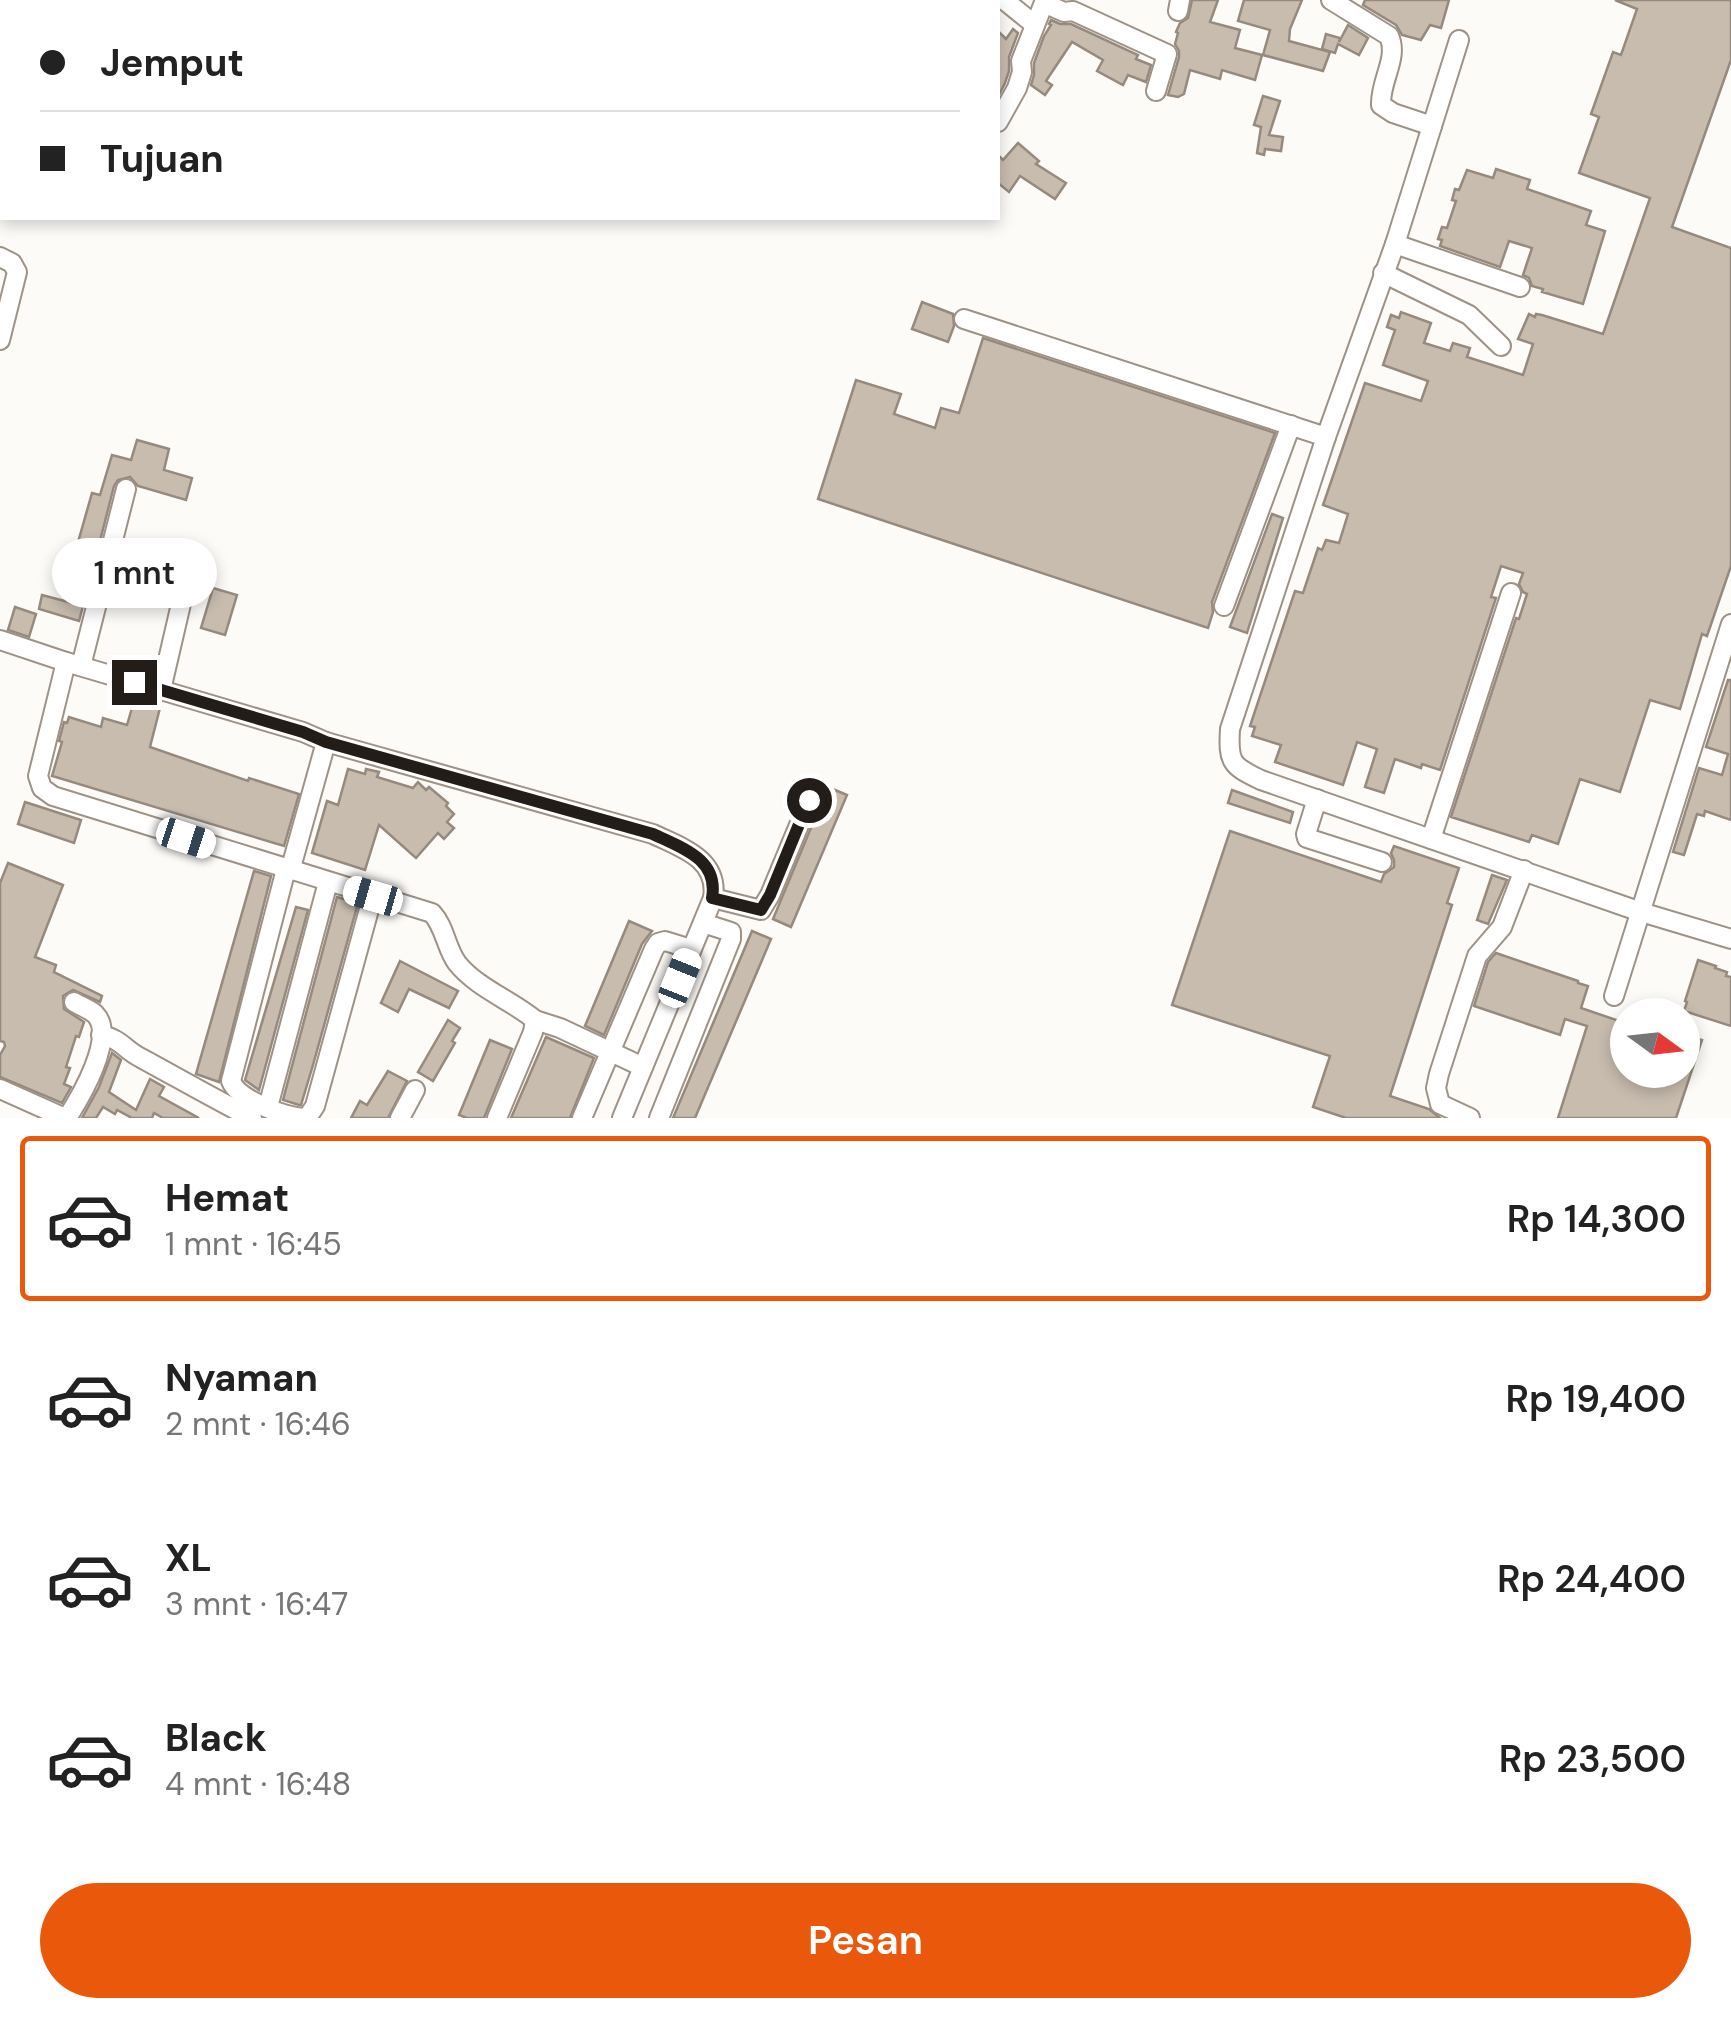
<!DOCTYPE html>
<html lang="id">
<head>
<meta charset="utf-8">
<style>
  :root { --surface:#fff; --page:#f2f2f2; --text:#222; --muted:#767676; --line:#e0e0e0; --accent:#ea580c }
  body { margin:0; font-family:"DM Sans",sans-serif; background:var(--page); color:var(--text); height:100vh; display:flex; flex-direction:column; font-size:38px; white-space:nowrap }
  * { box-sizing:border-box; margin:0 }
  p { font-size:32px; color:var(--muted) }
  .icon { flex:none; width:55px; height:55px; fill:none; stroke:currentColor; stroke-width:2; stroke-linecap:round; stroke-linejoin:round }
  .map { position:relative; height:1118px; overflow:hidden }
  .sheet { display:flex; flex-direction:column; background:var(--surface); flex:1 }
  .sheet>* { flex:none }
  .top-card { position:absolute; left:0px; top:0px; width:1000px; height:220px; box-shadow:0 5px 15px #0003; display:grid; align-content:center; height:220px; padding:0 40px; background:var(--surface) }
  .needle { width:65px; rotate:105deg }
  .controls { position:absolute; left:1610px; top:998px; display:grid; gap:20px }
  .controls a { display:grid; place-items:center; width:90px; height:90px; border-radius:50%; background:var(--surface); box-shadow:0 5px 15px #0003; font-size:50px }
  .end { position:absolute; width:45px; height:45px; margin:-22px; border:12px solid #221d19; background:#fff; box-shadow:0 0 0 5px #fff }
  .from { border-radius:50% }
  .bubble { position:absolute; height:70px; border-radius:35px; background:var(--surface); box-shadow:0 5px 15px #0003; font-size:32px; font-weight:600; line-height:70px; text-align:center }
  .car { position:absolute; width:30px; height:60px; margin:-30px -15px; border-radius:12px; box-shadow:0 0 8px 2px #0007; background:linear-gradient(#fff 24%,#345 0 40%,#fff 0 76%,#345 0 86%,#fff 0) }
  .top-card b { display:flex; align-items:center; gap:35px; height:95px; font-size:38px }
  .top-card b+b { border-top:2px solid var(--line) }
  .top-card i { width:25px; height:25px; background:var(--text) }
  ul { padding:18px 0 0; list-style:none }
  li { display:flex; align-items:center; gap:30px; height:165px; margin:0 20px 15px; padding:0 20px; border:5px solid transparent; border-radius:10px }
  li div { flex:1 }
  li b { display:block; font-size:38px }
  li em { font-style:normal; font-weight:600 }
  li.on { border-color:var(--accent) }
  li>.icon { width:90px; height:90px; stroke-width:1.5 }
  .primary-button { display:flex; gap:20px; margin-top:auto; padding:20px 40px }
  .primary-button a { flex:1; height:115px; border-radius:60px; background:var(--accent); color:#fff; font-size:40px; font-weight:600; line-height:115px; text-align:center }
  .map>svg:first-child { display:block }
  .building { fill:#c8bcaf; stroke:#968a7e; stroke-width:2.5 }
  .lines { fill:none; stroke-linecap:round; stroke-linejoin:round }
  .minor-casing { stroke:#9e9286; stroke-width:22 }
  .minor { stroke:#fff; stroke-width:18 }
  .route { stroke:#221d19; stroke-width:12 }
</style>
</head>
<body>
<div class="map">
<svg width="1731" height="1118" viewBox="0 0 1731 1118">
  <rect width="100%" height="100%" fill="#fdfbf8"/>
  <!-- building -->
  <g class="building">
    <polygon points="1192,0 1218,0 1210,22 1240,30 1235,48 1262,55 1255,80 1222,70 1220,79 1190,70 1184,94 1178,97 1168,95 1179,57 1179,51 1175,44 1178,33 1176,32 1180,23 1188,18"/>
    <polygon points="1244,0 1302,0 1290,29 1289,41 1330,52 1323,71 1263,55 1270,30 1238,21"/>
    <polygon points="1365,0 1449,0 1441,28 1430,25 1421,40 1402,35 1396,25 1363,5"/>
    <polygon points="1615,0 1731,0 1731,60 1672,227 1731,248 1731,566 1707,636 1702,634 1680,709 1650,700 1620,792 1580,779 1558,844 1532,835 1529,842 1451,817 1516,618 1519,619 1527,594 1523,592 1519,584 1523,573 1501,566 1491,597 1496,598 1440,770 1422,764 1421,768 1395,759 1384,793 1365,787 1377,749 1357,742 1343,785 1275,762 1281,745 1252,736 1255,727 1250,726 1295,591 1303,593 1318,548 1322,550 1326,540 1339,543 1348,514 1323,505 1365,383 1421,401 1428,381 1383,365 1395,330 1387,327 1391,315 1399,318 1401,312 1431,323 1424,343 1450,351 1453,343 1470,348 1467,357 1523,375 1533,344 1518,339 1529,314 1535,317 1536,314 1542,315 1603,334 1650,198 1579,173 1599,117 1591,114 1613,52 1621,55 1637,9"/>
    <polygon points="1051,20 1060,24 1071,24 1138,55 1136,59 1151,65 1146,82 1128,75 1123,85 1097,71 1103,60 1072,42 1046,81 1052,85 1045,95 1031,85 1034,75 1034,63 1044,36 1051,25 1049,24"/>
    <polygon points="1348,25 1368,38 1359,55 1338,44 1335,53 1322,49 1326,34 1340,38 1339,42"/>
    <polygon points="1013,29 1018,33 1009,57 1009,71 1005,83 998,97 998,31 1006,39"/>
    <polygon points="1263,96 1280,101 1269,135 1283,137 1281,151 1265,149 1264,155 1257,153 1261,127 1254,125"/>
    <polygon points="1018,143 1039,161 1036,164 1066,183 1055,199 1020,176 1009,192 998,183 998,155 1003,160"/>
    <polygon points="1496,169 1530,180 1527,189 1591,211 1586,225 1605,231 1583,304 1542,292 1543,289 1532,286 1529,278 1523,275 1532,248 1509,241 1500,267 1440,246 1442,240 1438,239 1442,227 1447,228 1456,201 1452,200 1455,189 1459,190 1467,170 1493,178"/>
    <polygon points="922,302 953,314 954,326 948,342 912,329"/>
    <polygon points="983,338 1275,433 1212,602 1213,612 1208,628 818,499 856,380 901,394 894,414 935,428 941,408 959,413"/>
    <polygon points="137,440 169,449 164,470 192,478 186,500 138,486 130,477 118,480 114,486 90,580 69,574 92,493 100,495 112,455 131,460"/>
    <polygon points="1272,514 1283,518 1247,633 1230,627"/>
    <polygon points="213,588 237,595 225,635 201,628"/>
    <polygon points="42,595 83,606 79,621 39,609"/>
    <polygon points="15,607 36,614 29,637 8,630"/>
    <polygon points="1728,680 1731,680 1731,820 1705,811 1704,816 1697,814 1684,855 1673,852 1699,768 1722,775 1728,754 1706,747"/>
    <polygon points="134,701 160,708 150,747 248,781 249,778 299,794 284,846 52,776 62,742 59,741 64,722 67,723 69,717 101,727 103,718 127,725"/>
    <polygon points="348,769 365,774 366,769 379,772 377,777 413,788 418,782 426,790 429,787 448,803 446,806 454,814 447,822 454,828 444,839 438,833 416,858 379,825 365,870 312,853 327,801 338,805"/>
    <polygon points="828,787 847,795 791,927 773,919"/>
    <polygon points="1232,790 1293,812 1290,823 1228,803"/>
    <polygon points="25,802 81,820 74,843 18,824"/>
    <polygon points="1230,831 1381,882 1384,874 1394,867 1394,860 1391,853 1394,846 1459,868 1447,903 1452,905 1390,1096 1429,1109 1440,1118 1346,1118 1313,1107 1330,1056 1172,1005"/>
    <polygon points="8,863 63,885 35,957 56,965 54,972 102,996 100,1002 73,990 63,996 64,1009 84,1022 79,1037 76,1036 66,1067 70,1068 64,1084 71,1087 62,1103 0,1077 0,1055 5,1046 4,1042 0,1041 0,883"/>
    <polygon points="254,871 271,876 219,1082 196,1074"/>
    <polygon points="1492,875 1507,880 1488,924 1477,920"/>
    <polygon points="337,897 358,903 313,1065 301,1105 299,1105 283,1100"/>
    <polygon points="296,907 308,910 259,1090 245,1080"/>
    <polygon points="629,921 652,931 642,944 604,1035 585,1026"/>
    <polygon points="752,931 771,939 695,1118 673,1118"/>
    <polygon points="1496,953 1578,981 1578,983 1588,986 1581,1008 1628,1024 1628,1070 1682,1070 1682,1034 1702,1040 1676,1118 1558,1118 1587,1026 1565,1019 1560,1035 1474,1006 1488,962"/>
    <polygon points="1698,960 1716,966 1715,968 1727,972 1726,976 1731,977 1731,1026 1684,1011 1687,1002 1685,1001"/>
    <polygon points="400,961 458,991 449,1008 409,989 398,1012 381,1003"/>
    <polygon points="448,1020 460,1028 452,1041 455,1043 433,1081 418,1072"/>
    <polygon points="546,1037 594,1058 570,1118 511,1118"/>
    <polygon points="490,1040 512,1049 484,1118 467,1118 459,1115"/>
    <polygon points="112,1053 121,1060 109,1092 136,1110 150,1079 164,1087 159,1096 199,1118 163,1118 154,1113 152,1118 132,1118 117,1110 115,1114 103,1107 96,1118 82,1118 99,1087"/>
    <polygon points="388,1071 407,1081 388,1118 351,1118 360,1101 367,1105"/>
  </g>
  <g class="lines">
    <!-- minor casing -->
    <g class="minor-casing">
      <g id="minor">
        <polyline points="480,0 481,2"/>
        <polyline points="1004,0 1035,25"/>
        <path d="M 1331,0 L 1389,36 C 1399,58 1380,80 1381,105 L 1393,113 L 1432,126"/>
        <polyline points="180,2 180,0"/>
        <polyline points="1044,3 1064,12 1073,11 1167,54 1156,91"/>
        <polyline points="1178,11 1180,0"/>
        <path d="M 1459,40 L 1395,244 L 1326,437 L 1230,729 C 1228,762 1231,766 1261,780 L 1641,912 L 1731,939"/>
        <polyline points="998,122 1017,88 1022,72 1021,61 1045,0"/>
        <polyline points="1395,244 1520,287"/>
        <polyline points="0,257 12,263 17,272 0,340"/>
        <polyline points="1383,273 1469,315 1501,346"/>
        <polyline points="964,319 1326,437"/>
        <polyline points="1224,606 1291,425"/>
        <path d="M 0,640 L 66,662 L 303,732 L 326,742 L 653,834 C 682,848 719,859 713,898 L 622,1118"/>
        <path d="M 66,662 L 38,776 L 42,788 L 53,796 L 432,913 C 445,927 446,948 457,963 C 477,988 511,1000 535,1020 L 533,1032 L 497,1118"/>
        <polyline points="81,666 126,489"/>
        <polyline points="161,690 184,591"/>
        <polyline points="1317,799 1306,834 1307,838 1382,862"/>
        <polyline points="1431,839 1511,593"/>
        <path d="M 286,869 L 231,1081 C 238,1100 285,1117 305,1118"/>
        <polyline points="290,871 326,742"/>
        <polyline points="713,898 761,910 770,895 809,801"/>
        <polyline points="1614,996 1731,624"/>
        <polyline points="535,1020 560,1028 643,1067"/>
        <path d="M 101,1035 C 123,1040 123,1049 141,1058 C 178,1078 214,1099 252,1118"/>
        <polyline points="0,1089 65,1118"/>
        <polyline points="268,1107 328,882"/>
        <path d="M 67,1118 C 80,1098 117,1036 95,1014 C 89,1009 80,1006 74,1002"/>
        <polyline points="307,1118 315,1106 373,895"/>
        <polyline points="400,1118 415,1090"/>
        <polyline points="582,1118 654,949 658,943 665,941 691,949"/>
        <polyline points="659,1118 731,939 731,932 703,923"/>
        <polyline points="1470,1118 1440,1104 1436,1088 1439,1074 1477,956 1502,927 1524,870"/>
      </g>
    </g>
    <!-- minor -->
    <use href="#minor" class="minor"/>
  </g>
  <g class="lines">
    <!-- route -->
    <path class="route" d="M 134,682 L 303,732 L 326,742 L 653,834 C 682,848 719,859 712,898 L 761,910 L 770,895 L 809,800"/>
  </g>
</svg>
<div class="controls">
<a><svg class="needle" viewBox="-14 -14 28 28"><path d="M0-13l5 13h-10z" fill="#e53935"/><path d="M0 13l5-13h-10z" fill="#767676"/></svg></a>
</div>
<i class="end from" style="left:809px;top:800px"></i>
<i class="end" style="left:134px;top:682px"></i>
<div class="bubble" style="left:52px;top:538px;width:165px">1 mnt</div>
<i class="car" style="left:186px;top:838px;rotate:108deg"></i>
<i class="car" style="left:373px;top:896px;rotate:286deg"></i>
<i class="car" style="left:680px;top:978px;rotate:22deg"></i>
<div class="top-card">
<b><i class="from"></i>Jemput</b>
<b><i></i>Tujuan</b>
</div>
</div>
<section class="sheet">
<ul>
<li class="on"><svg class="icon" aria-label="car" viewBox="0 0 24 24"><path d="M5 17H2v-5l4-1 3-4h7l3 4 3 1v5h-3M9 17h6M6 11h13"/><circle cx="7" cy="17" r="2"/><circle cx="17" cy="17" r="2"/></svg><div><b>Hemat</b><p>1 mnt · 16:45</p></div><em>Rp 14,300</em></li>
<li><svg class="icon" aria-label="car" viewBox="0 0 24 24"><path d="M5 17H2v-5l4-1 3-4h7l3 4 3 1v5h-3M9 17h6M6 11h13"/><circle cx="7" cy="17" r="2"/><circle cx="17" cy="17" r="2"/></svg><div><b>Nyaman</b><p>2 mnt · 16:46</p></div><em>Rp 19,400</em></li>
<li><svg class="icon" aria-label="car" viewBox="0 0 24 24"><path d="M5 17H2v-5l4-1 3-4h7l3 4 3 1v5h-3M9 17h6M6 11h13"/><circle cx="7" cy="17" r="2"/><circle cx="17" cy="17" r="2"/></svg><div><b>XL</b><p>3 mnt · 16:47</p></div><em>Rp 24,400</em></li>
<li><svg class="icon" aria-label="car" viewBox="0 0 24 24"><path d="M5 17H2v-5l4-1 3-4h7l3 4 3 1v5h-3M9 17h6M6 11h13"/><circle cx="7" cy="17" r="2"/><circle cx="17" cy="17" r="2"/></svg><div><b>Black</b><p>4 mnt · 16:48</p></div><em>Rp 23,500</em></li>
</ul>
<div class="primary-button"><a>Pesan</a></div>
</section>
</body>
</html>
